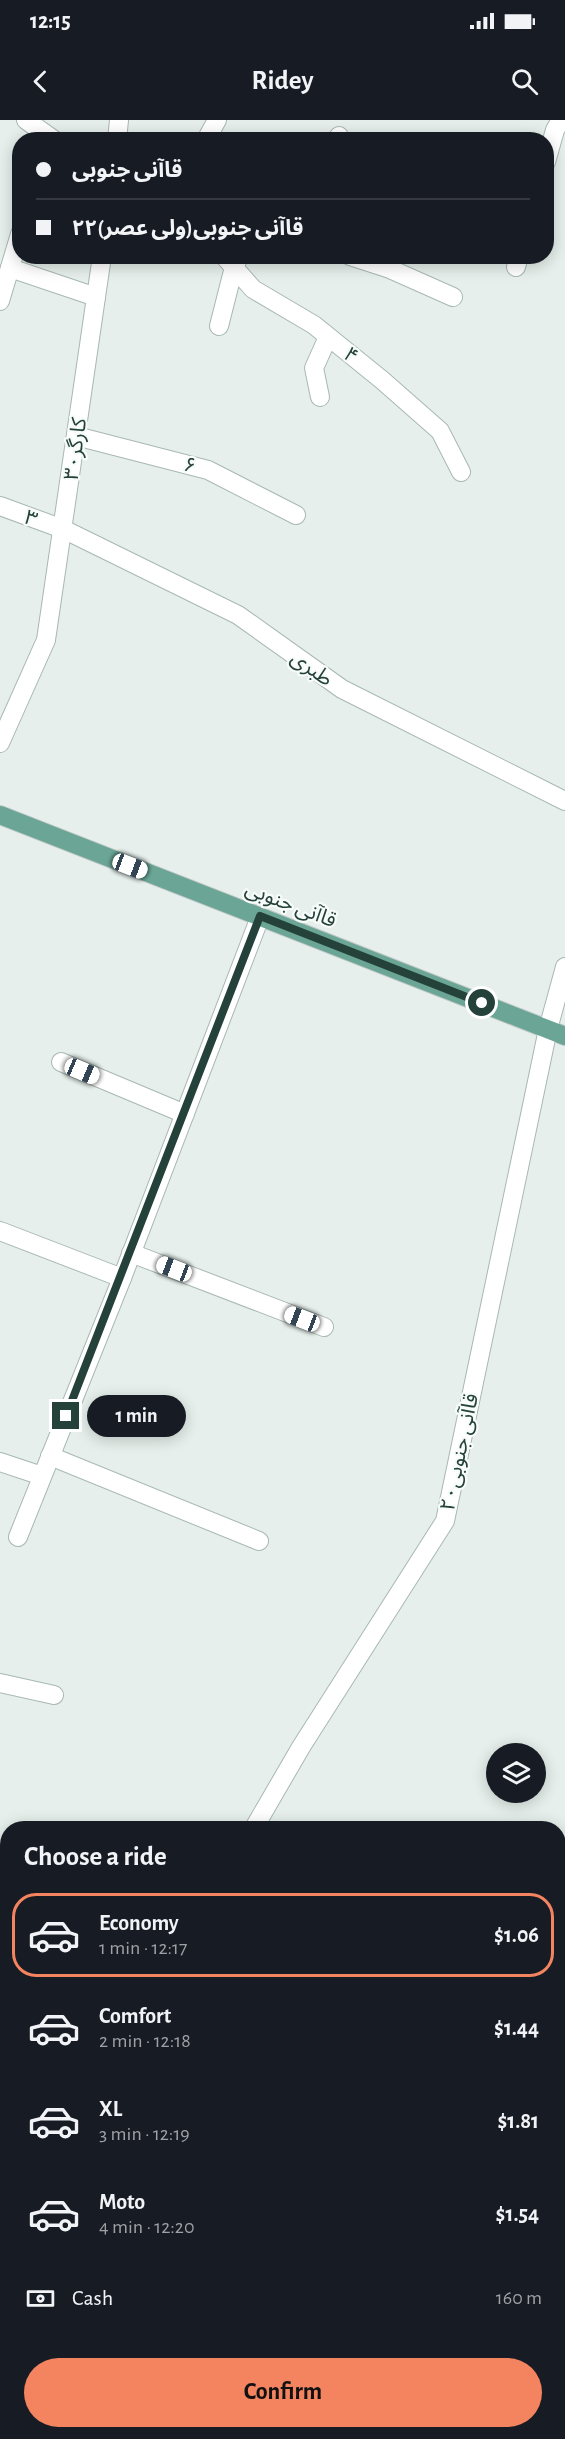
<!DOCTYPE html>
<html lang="en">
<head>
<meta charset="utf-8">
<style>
  :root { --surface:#171b24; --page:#242831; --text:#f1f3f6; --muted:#9ea1a6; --line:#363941; --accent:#f4845f }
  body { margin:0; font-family:"Alegreya Sans","Noto Sans Arabic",sans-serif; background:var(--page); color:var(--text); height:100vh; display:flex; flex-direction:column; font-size:22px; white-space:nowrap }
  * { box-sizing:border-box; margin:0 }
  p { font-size:20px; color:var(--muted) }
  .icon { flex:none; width:33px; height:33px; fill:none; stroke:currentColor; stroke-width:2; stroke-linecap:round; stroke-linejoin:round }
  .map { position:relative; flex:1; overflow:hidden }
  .details { position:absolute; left:0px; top:1701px; width:566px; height:618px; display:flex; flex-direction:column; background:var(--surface); border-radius:24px 24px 0 0; box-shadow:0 3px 15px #0003 }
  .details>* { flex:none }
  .guide { position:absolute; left:12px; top:12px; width:542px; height:132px; border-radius:24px; box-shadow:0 3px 15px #0003; display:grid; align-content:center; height:132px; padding:0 24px; background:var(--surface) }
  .buttons { position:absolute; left:486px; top:1623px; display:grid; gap:12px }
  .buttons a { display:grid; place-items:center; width:60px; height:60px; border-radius:50%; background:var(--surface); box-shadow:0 3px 15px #0003; font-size:30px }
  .end { position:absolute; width:27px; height:27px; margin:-14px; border:8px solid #24423a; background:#fff; box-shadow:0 0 0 3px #fff }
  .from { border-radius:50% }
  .bubble { position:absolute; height:42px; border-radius:21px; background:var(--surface); box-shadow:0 3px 15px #0003; font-size:20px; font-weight:700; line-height:42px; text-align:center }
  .car { position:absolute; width:18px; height:36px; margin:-18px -9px; border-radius:8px; box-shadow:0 0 4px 2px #0007; background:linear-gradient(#fff 24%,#345 0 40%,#fff 0 76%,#345 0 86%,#fff 0) }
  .guide b { display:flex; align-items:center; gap:21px; height:57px; font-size:22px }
  .guide b+b { border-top:2px solid var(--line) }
  .guide i { width:15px; height:15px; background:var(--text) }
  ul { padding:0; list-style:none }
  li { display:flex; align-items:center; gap:18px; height:84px; margin:0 12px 9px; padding:0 12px; border:3px solid transparent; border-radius:24px }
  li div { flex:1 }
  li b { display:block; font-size:22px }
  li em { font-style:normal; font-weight:700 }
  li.current { border-color:var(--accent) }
  li>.icon { width:54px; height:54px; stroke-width:1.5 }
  h2 { padding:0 24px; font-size:27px; line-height:72px }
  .pay { display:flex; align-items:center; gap:15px; height:66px; padding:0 24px; font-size:22px }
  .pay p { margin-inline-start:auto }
  .button { display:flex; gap:12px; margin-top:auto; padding:12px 24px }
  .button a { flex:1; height:69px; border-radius:36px; background:var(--accent); color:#111; font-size:24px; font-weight:700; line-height:69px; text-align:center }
  .status { display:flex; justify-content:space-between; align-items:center; height:42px; padding:0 30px; background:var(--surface); direction:ltr }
  .status svg { height:16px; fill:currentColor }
  header { display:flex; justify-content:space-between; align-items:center; height:78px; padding:0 24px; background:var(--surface); font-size:27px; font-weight:700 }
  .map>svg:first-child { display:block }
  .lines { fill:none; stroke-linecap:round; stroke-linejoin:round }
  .minor-casing { stroke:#a8b8b2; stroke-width:20 }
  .major-casing { stroke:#c2cac8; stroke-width:20 }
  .minor { stroke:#fff; stroke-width:18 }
  .major { stroke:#6aa596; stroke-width:18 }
  .route { stroke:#24423a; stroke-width:8 }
  .labels { text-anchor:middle; stroke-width:4.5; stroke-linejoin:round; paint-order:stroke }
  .street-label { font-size:21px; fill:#24423a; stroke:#f7fbf9 }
</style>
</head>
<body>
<div class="status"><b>12:15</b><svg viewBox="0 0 49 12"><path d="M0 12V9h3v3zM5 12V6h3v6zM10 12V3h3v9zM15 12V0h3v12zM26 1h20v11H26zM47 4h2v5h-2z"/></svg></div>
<header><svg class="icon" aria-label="back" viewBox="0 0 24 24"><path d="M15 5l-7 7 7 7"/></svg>Ridey<svg class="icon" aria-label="search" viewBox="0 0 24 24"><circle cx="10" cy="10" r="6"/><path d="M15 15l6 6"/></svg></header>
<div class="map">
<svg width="565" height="2319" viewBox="0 0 565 2319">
  <rect width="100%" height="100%" fill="#e6efeb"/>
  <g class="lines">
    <!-- minor casing -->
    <g class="minor-casing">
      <g id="minor">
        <polyline points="26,0 54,20"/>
        <polyline points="117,20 119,0"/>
        <polyline points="206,20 217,0"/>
        <polyline points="337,20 339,16"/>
        <polyline points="546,42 555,10 561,0"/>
        <polyline points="224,136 253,169 314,205 382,260 440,311 461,352"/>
        <polyline points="350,136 390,149 453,177"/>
        <polyline points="516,147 519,136"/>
        <polyline points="10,148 96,177"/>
        <polyline points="0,181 20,114"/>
        <polyline points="219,206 234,147 238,139"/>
        <polyline points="320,277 314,248 328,217"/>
        <polyline points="76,316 208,350 296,395"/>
        <polyline points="0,386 63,409 238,495 342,569 565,681"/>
        <polyline points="0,623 46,520 102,136"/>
        <polyline points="61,942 185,994"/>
        <polyline points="0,1111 122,1158"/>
        <polyline points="131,1133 324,1207"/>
        <polyline points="50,1336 259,1421"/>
        <polyline points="0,1342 42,1356"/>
        <polyline points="18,1417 122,1158 260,797"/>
        <polyline points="0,1563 54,1575"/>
        <polyline points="254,1708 301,1627 445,1401 548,909 565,847"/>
        <polyline points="0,1974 8,1970"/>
        <polyline points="558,2048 565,2051"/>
        <polyline points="0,2203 8,2217"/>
        <polyline points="0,2239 8,2235"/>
      </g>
    </g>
    <!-- major casing -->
    <g class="major-casing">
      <polyline id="major" points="0,695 565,916"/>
    </g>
    <!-- minor -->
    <use href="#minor" class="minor"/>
    <!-- major -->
    <use href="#major" class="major"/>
  </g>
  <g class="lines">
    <!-- route -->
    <polyline class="route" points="66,1296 260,796 482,883"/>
  </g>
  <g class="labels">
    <!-- street labels -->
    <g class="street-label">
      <text transform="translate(351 235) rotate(38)" y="7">۴</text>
      <text transform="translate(75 329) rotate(-82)" y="7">کارگر۳۰</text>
      <text transform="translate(190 345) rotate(14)" y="7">۶</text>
      <text transform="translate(31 398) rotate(21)" y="7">۳</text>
      <text transform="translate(312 548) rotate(35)" y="7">طبری</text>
      <text transform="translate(291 784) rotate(21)" y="7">قاآنی جنوبی</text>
      <text transform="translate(459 1332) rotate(-78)" y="7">۲۰قاآنی جنوبی</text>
    </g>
  </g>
</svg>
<div class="buttons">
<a><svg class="icon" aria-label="layers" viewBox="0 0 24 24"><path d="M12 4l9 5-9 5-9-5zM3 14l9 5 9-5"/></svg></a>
</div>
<i class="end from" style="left:482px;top:883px"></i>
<i class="end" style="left:66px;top:1296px"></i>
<div class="bubble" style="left:87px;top:1275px;width:99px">1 min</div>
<i class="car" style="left:130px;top:746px;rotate:111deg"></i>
<i class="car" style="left:82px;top:951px;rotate:113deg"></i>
<i class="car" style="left:174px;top:1149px;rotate:291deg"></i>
<i class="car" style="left:302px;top:1199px;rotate:291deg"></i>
<div class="guide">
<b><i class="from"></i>قاآنی جنوبی</b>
<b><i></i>۲۲قاآنی جنوبی(ولی عصر)</b>
</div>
<section class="details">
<h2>Choose a ride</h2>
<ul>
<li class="current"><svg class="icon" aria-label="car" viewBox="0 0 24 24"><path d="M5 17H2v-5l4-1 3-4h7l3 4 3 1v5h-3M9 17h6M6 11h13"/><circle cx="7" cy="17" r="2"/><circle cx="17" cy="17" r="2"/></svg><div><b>Economy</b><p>1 min · 12:17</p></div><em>$1.06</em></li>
<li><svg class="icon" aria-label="car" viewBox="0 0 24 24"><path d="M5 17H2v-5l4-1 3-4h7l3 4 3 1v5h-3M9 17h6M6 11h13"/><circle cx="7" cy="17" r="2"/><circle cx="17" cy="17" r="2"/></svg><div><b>Comfort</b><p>2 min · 12:18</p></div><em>$1.44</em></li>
<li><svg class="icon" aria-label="car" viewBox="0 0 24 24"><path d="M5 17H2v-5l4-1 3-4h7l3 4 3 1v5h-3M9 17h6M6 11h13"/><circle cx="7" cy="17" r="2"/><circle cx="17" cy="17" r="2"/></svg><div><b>XL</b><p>3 min · 12:19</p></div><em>$1.81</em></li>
<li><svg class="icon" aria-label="car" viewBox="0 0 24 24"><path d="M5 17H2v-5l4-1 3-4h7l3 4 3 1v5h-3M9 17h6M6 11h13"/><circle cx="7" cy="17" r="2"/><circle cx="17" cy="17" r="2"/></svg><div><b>Moto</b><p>4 min · 12:20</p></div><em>$1.54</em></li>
</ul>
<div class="pay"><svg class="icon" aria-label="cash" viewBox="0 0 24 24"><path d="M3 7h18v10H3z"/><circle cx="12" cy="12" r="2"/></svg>Cash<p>160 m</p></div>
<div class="button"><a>Confirm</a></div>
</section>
</div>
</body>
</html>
